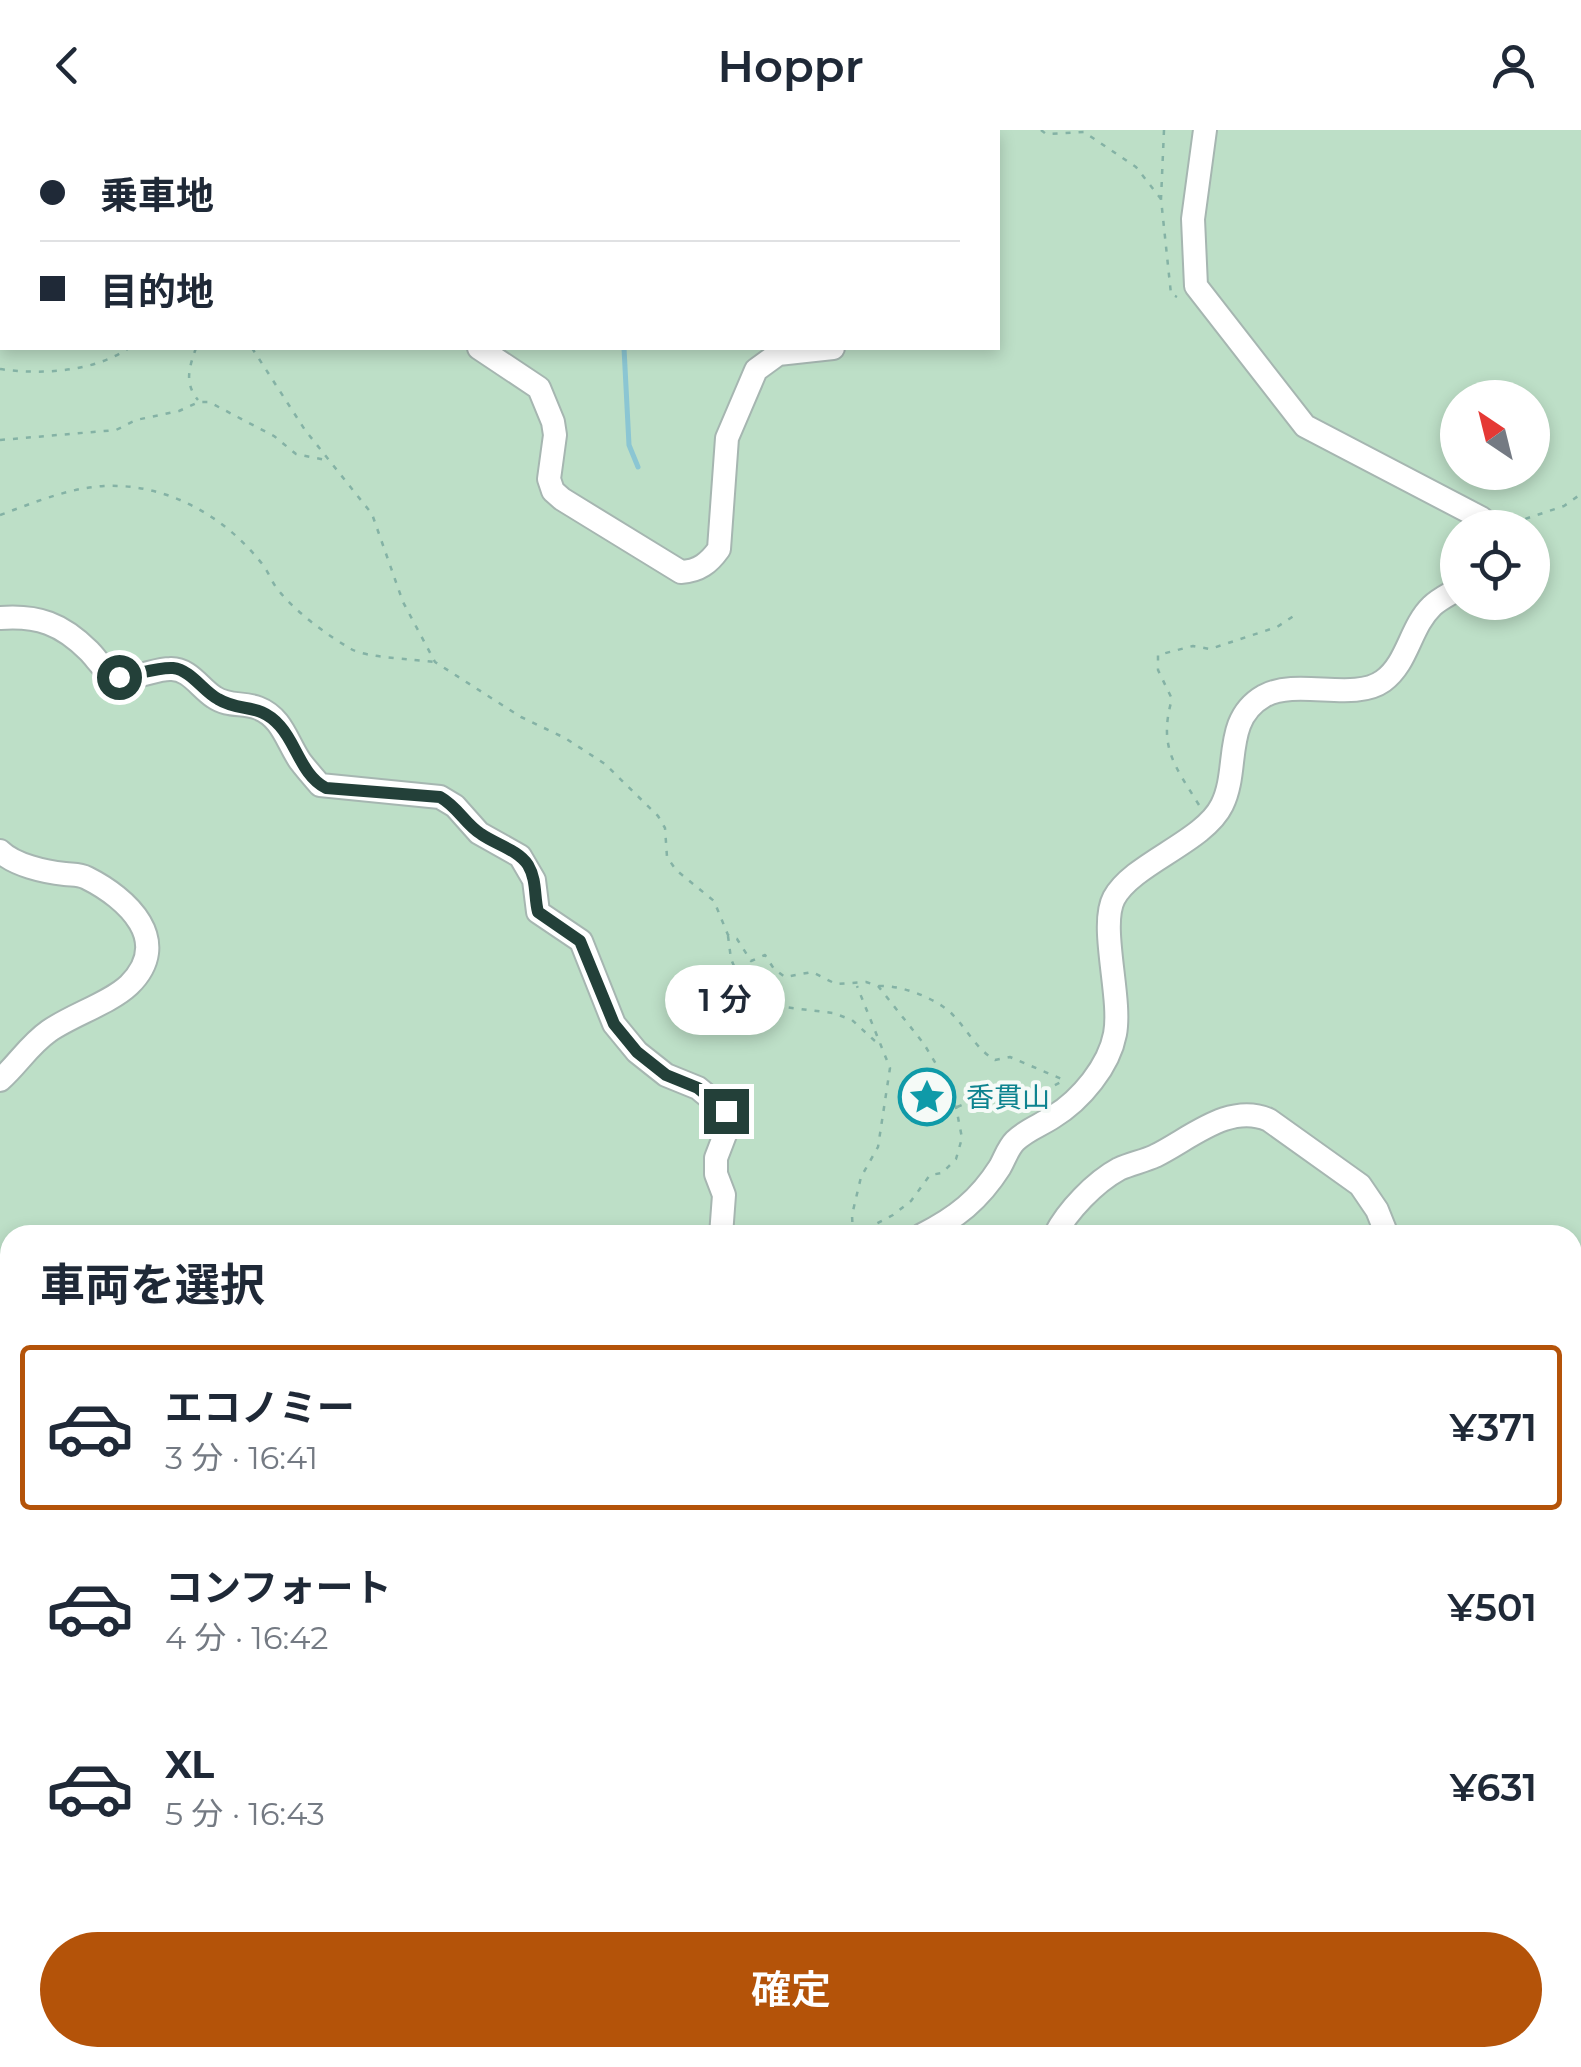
<!DOCTYPE html>
<html lang="ja">
<head>
<meta charset="utf-8">
<style>
  :root { --surface:#fff; --page:#f6f6f7; --text:#1f2937; --muted:#747a83; --line:#e0e1e3; --accent:#b45309 }
  body { margin:0; font-family:Montserrat,"Noto Sans JP",sans-serif; background:var(--page); color:var(--text); height:100vh; display:flex; flex-direction:column; font-size:38px; white-space:nowrap }
  * { box-sizing:border-box; margin:0 }
  p { font-size:32px; color:var(--muted) }
  .icon { flex:none; width:55px; height:55px; fill:none; stroke:currentColor; stroke-width:2; stroke-linecap:round; stroke-linejoin:round }
  .map { position:relative; flex:1; overflow:hidden }
  .side { position:absolute; left:0px; top:1095px; width:1582px; height:842px; display:flex; flex-direction:column; background:var(--surface); border-radius:30px 30px 0 0; box-shadow:0 5px 15px #0003 }
  .side>* { flex:none }
  .hud { position:absolute; left:0px; top:0px; width:1000px; height:220px; box-shadow:0 5px 15px #0003; display:grid; align-content:center; height:220px; padding:0 40px; background:var(--surface) }
  .needle { width:65px; rotate:325deg }
  .fabs { position:absolute; left:1440px; top:250px; display:grid; gap:20px }
  .fabs a { display:grid; place-items:center; width:110px; height:110px; border-radius:50%; background:var(--surface); box-shadow:0 5px 15px #0003; font-size:50px }
  .end { position:absolute; width:45px; height:45px; margin:-22px; border:12px solid #234039; background:#fff; box-shadow:0 0 0 5px #fff }
  .from { border-radius:50% }
  .bubble { position:absolute; height:70px; border-radius:35px; background:var(--surface); box-shadow:0 5px 15px #0003; font-size:32px; font-weight:600; line-height:70px; text-align:center }
  .hud b { display:flex; align-items:center; gap:35px; height:95px; font-size:38px }
  .hud b+b { border-top:2px solid var(--line) }
  .hud i { width:25px; height:25px; background:var(--text) }
  ul { padding:0; list-style:none }
  li { display:flex; align-items:center; gap:30px; height:165px; margin:0 20px 15px; padding:0 20px; border:5px solid transparent; border-radius:10px }
  li div { flex:1 }
  li b { display:block; font-size:38px }
  li em { font-style:normal; font-weight:600 }
  li.on { border-color:var(--accent) }
  li>.icon { width:90px; height:90px; stroke-width:1.5 }
  h2 { padding:0 40px; font-size:45px; line-height:120px }
  .cta { display:flex; gap:20px; margin-top:auto; padding:20px 40px }
  .cta a { flex:1; height:115px; border-radius:60px; background:var(--accent); color:#fff; font-size:40px; font-weight:600; line-height:115px; text-align:center }
  header { display:flex; justify-content:space-between; align-items:center; height:130px; padding:0 40px; background:var(--surface); font-size:45px; font-weight:600 }
  .map>svg:first-child { display:block }
  .green { fill:#bddfc7; fill-rule:evenodd }
  .lines { fill:none; stroke-linecap:round; stroke-linejoin:round }
  .stream { stroke:#8bc6d3; stroke-width:5 }
  .minor-casing { stroke:#a6b6b1; stroke-width:26 }
  .path { stroke:#84b2a5; stroke-width:2.5; stroke-dasharray:5 8; stroke-linecap:butt }
  .minor { stroke:#fff; stroke-width:22 }
  .wall { fill:#9fada8 }
  .shaded-wall { fill:#828d88 }
  .building { fill:#b9c9c3; stroke:#828d88; stroke-width:2.5 }
  .route { stroke:#234039; stroke-width:12 }
  .labels { text-anchor:middle; stroke-width:8; stroke-linejoin:round; paint-order:stroke }
  .culture-label { font-size:28px; fill:#0d838f; stroke:#f5faf7; text-anchor:start }
</style>
</head>
<body>
<header><svg class="icon" aria-label="back" viewBox="0 0 24 24"><path d="M15 5l-7 7 7 7"/></svg>Hoppr<svg class="icon" aria-label="person" viewBox="0 0 24 24"><circle cx="12" cy="8" r="4"/><path d="M4 21q1-7 8-7t8 7"/></svg></header>
<div class="map">
<svg width="1581" height="1937" viewBox="0 0 1581 1937">
  <rect width="100%" height="100%" fill="#e4eeea"/>
  <!-- green -->
  <g class="green">
    <path d="M 0,0 L 1581,0 L 1581,1764 L 1572,1765 L 1572,1105 L 10,1105 L 10,1765 L 0,1764 ZM 2,2 L 998,2 L 998,218 L 2,218 ZM 1458,268 L 1532,268 L 1532,342 L 1458,342 ZM 1458,398 L 1532,398 L 1532,472 L 1458,472 Z"/>
    <polygon points="10,1893 10,1928 1114,1928 1116,1937 0,1937 0,1895"/>
  </g>
  <g class="lines">
    <!-- stream -->
    <g class="stream">
      <polyline points="524,0 525,2"/>
      <polyline points="624,218 629,315 638,337"/>
    </g>
    <!-- minor casing -->
    <g class="minor-casing">
      <g id="minor">
        <polyline points="241,0 242,2"/>
        <polyline points="783,0 784,2"/>
        <polyline points="1205,0 1193,89 1196,156 1305,296 1481,388 1493,398"/>
        <polyline points="106,2 106,0"/>
        <polyline points="0,172 2,171"/>
        <path d="M 479,218 L 539,258 L 553,292 L 555,305 L 549,349 L 553,361 L 562,369 L 681,442 C 699,441 709,433 719,419 L 727,308 L 756,240 L 778,224 L 833,218"/>
        <path d="M 0,488 C 38,485 62,494 89,521 C 96,528 102,538 110,543 C 127,554 152,539 170,539 C 189,538 200,558 214,567 C 228,577 243,572 258,578 C 282,587 287,612 300,631 C 306,639 313,647 320,655 L 440,667 L 455,676 L 479,703 L 520,726 L 534,750 L 538,782 L 581,811 L 614,894 L 637,922 L 666,945 L 698,958 L 726,981 L 729,994 L 716,1028 L 716,1044 L 724,1065 L 721,1105"/>
        <path d="M 0,721 C 14,735 45,742 65,744 C 73,745 79,744 87,748 C 127,768 174,811 129,855 C 110,873 72,885 49,901 C 29,915 18,934 0,950"/>
        <path d="M 922,1105 C 956,1088 979,1070 1000,1037 C 1005,1028 1008,1018 1015,1011 C 1026,1000 1041,995 1053,987 C 1081,970 1109,936 1115,904 C 1122,868 1099,796 1114,768 C 1133,733 1204,712 1222,675 C 1240,639 1222,590 1264,566 C 1297,548 1354,572 1383,551 C 1408,533 1410,497 1432,476 C 1439,469 1450,464 1458,459"/>
        <path d="M 1055,1105 C 1067,1081 1095,1052 1119,1039 C 1130,1034 1144,1031 1155,1026 C 1190,1009 1229,972 1269,990 L 1360,1055 L 1377,1080 L 1387,1105"/>
        <polyline points="1572,1241 1581,1240"/>
        <polyline points="1572,1833 1581,1828"/>
        <polyline points="0,1846 5,1840 9,1843"/>
        <polyline points="0,1878 10,1880"/>
        <polyline points="1437,1928 1444,1937"/>
        <polyline points="1527,1928 1533,1937"/>
        <polyline points="1120,1937 1123,1928"/>
      </g>
    </g>
    <!-- path -->
    <g class="path">
      <polyline points="487,0 488,2"/>
      <polyline points="1041,0 1046,4 1084,2 1136,37 1161,69"/>
      <polyline points="1164,0 1161,69 1171,164 1177,167"/>
      <path d="M 196,218 C 189,238 184,253 198,270"/>
      <polyline points="252,218 305,300 372,384 403,472 435,532 521,587 565,608 605,634 658,686 665,698 667,727 676,740 714,771 728,805 737,809 751,831 765,825 774,839 785,847 812,842 836,854 866,852 878,856 924,914 936,934 943,961 956,977 962,1008 956,1029 942,1043 930,1045 911,1071 893,1085 855,1105"/>
      <path d="M 0,239 C 41,245 94,242 129,218"/>
      <polyline points="0,310 116,300 136,290 179,281 199,272 209,272 274,306 296,324 326,330"/>
      <path d="M 0,385 C 33,373 68,358 104,356 C 167,353 225,386 263,435 C 269,443 272,453 279,461 C 297,483 327,505 351,519 C 367,528 413,529 434,532"/>
      <polyline points="1513,393 1564,376 1581,364"/>
      <path d="M 1199,675 C 1175,636 1158,617 1172,569 L 1158,540 L 1158,525 L 1193,516 L 1210,519 L 1277,497 L 1295,485"/>
      <polyline points="728,806 731,829 743,857 784,877 833,883 852,890 876,912"/>
      <path d="M 879,856 C 901,855 936,868 952,884 C 967,899 976,919 995,930 L 1010,927 L 1064,950"/>
      <path d="M 957,977 L 964,974 C 994,990 1033,966 1061,952"/>
      <polyline points="139,1105 205,1100 218,1105"/>
      <polyline points="853,1105 852,1085 861,1047 878,1017 890,938 857,856"/>
      <polyline points="0,1145 10,1143"/>
      <polyline points="0,1695 10,1695"/>
    </g>
    <!-- minor -->
    <use href="#minor" class="minor"/>
  </g>
  <!-- wall -->
  <g class="wall">
    <polygon points="10,1761 10,1832 7,1835 0,1830 0,1765 8,1763"/>
    <polygon points="1572,1862 1581,1862 1581,1891 1580,1892 1577,1888 1572,1896"/>
    <polygon points="1581,1900 1581,1937 1574,1937 1567,1928 1572,1928 1572,1905"/>
    <polygon points="1213,1928 1259,1928 1249,1937 1245,1937 1241,1933 1236,1937 1221,1937"/>
    <polygon points="1283,1928 1337,1928 1324,1937 1321,1934 1317,1936 1313,1931 1309,1937 1275,1937"/>
    <polygon points="1446,1928 1492,1928 1482,1937 1473,1937 1472,1935 1471,1937 1453,1937"/>
  </g>
  <!-- shaded-wall -->
  <g class="shaded-wall">
    <polygon points="1581,1803 1581,1809 1572,1815 1572,1809"/>
    <polygon points="1241,1928 1245,1928 1241,1933 1236,1937 1232,1937"/>
    <polygon points="1331,1928 1337,1928 1324,1937"/>
    <polygon points="1487,1928 1492,1928 1482,1937 1479,1937"/>
  </g>
  <!-- building -->
  <g class="building">
    <polygon points="4,1760 8,1763 10,1761 10,1789 0,1780 0,1776 4,1771 0,1765"/>
    <polygon points="1580,1776 1581,1803 1572,1809 1572,1781"/>
    <polygon points="0,1790 10,1797 10,1820 0,1813"/>
    <polygon points="1578,1858 1581,1862 1581,1879 1572,1867 1572,1862"/>
    <polygon points="1572,1867 1581,1879 1581,1882 1578,1884 1576,1881 1572,1883"/>
    <polygon points="1581,1900 1581,1924 1572,1913 1572,1905"/>
    <polygon points="1283,1928 1315,1928 1310,1932 1312,1935 1309,1937 1283,1937 1280,1930"/>
    <polygon points="1410,1928 1413,1928 1420,1937 1405,1937 1402,1933"/>
    <polygon points="1423,1928 1436,1928 1441,1933 1436,1937 1422,1937 1418,1932"/>
    <polygon points="1462,1928 1476,1928 1477,1929 1468,1935"/>
    <polygon points="1500,1930 1505,1937 1491,1937"/>
  </g>
  <g class="lines">
    <!-- route -->
    <path class="route" d="M 119,547 C 136,545 157,537 173,538 C 191,540 203,561 218,569 C 241,583 259,572 280,596 C 297,615 302,646 326,658 L 440,667 C 458,677 465,694 481,704 C 497,715 518,720 528,735 C 537,750 534,767 538,782 L 580,811 L 614,894 L 637,922 L 666,945 L 698,958 L 726,981"/>
  </g>
  <!-- icons -->
  <defs>
    <g id="sight-ring" transform="scale(2.875)"><circle r="9.5" fill="#f5faf7" stroke="#0f9aa8" stroke-width="1.5"/><path d="M0-6L1.8-2.2L6-1.7L2.9 1.2L3.7 5.4L0 3.3L-3.7 5.4L-2.9 1.2L-6-1.7L-1.8-2.2Z" fill="#0f9aa8"/></g>
  </defs>
  <g fill-rule="evenodd">
    <use href="#sight-ring" x="927" y="967"/>
  </g>
  <g class="labels">
    <!-- culture labels -->
    <g class="culture-label">
      <text x="966" y="977">香貫山</text>
    </g>
  </g>
</svg>
<div class="fabs">
<a><svg class="needle" viewBox="-14 -14 28 28"><path d="M0-13l5 13h-10z" fill="#e53935"/><path d="M0 13l5-13h-10z" fill="#747a83"/></svg></a>
<a><svg class="icon" aria-label="locate" viewBox="0 0 24 24"><circle cx="12" cy="12" r="6"/><path d="M12 2v4M12 18v4M2 12h4M18 12h4"/></svg></a>
</div>
<i class="end from" style="left:119px;top:547px"></i>
<i class="end" style="left:726px;top:981px"></i>
<div class="bubble" style="left:665px;top:835px;width:120px">1 分</div>
<div class="hud">
<b><i class="from"></i>乗車地</b>
<b><i></i>目的地</b>
</div>
<section class="side">
<h2>車両を選択</h2>
<ul>
<li class="on"><svg class="icon" aria-label="car" viewBox="0 0 24 24"><path d="M5 17H2v-5l4-1 3-4h7l3 4 3 1v5h-3M9 17h6M6 11h13"/><circle cx="7" cy="17" r="2"/><circle cx="17" cy="17" r="2"/></svg><div><b>エコノミー</b><p>3 分 · 16:41</p></div><em>¥371</em></li>
<li><svg class="icon" aria-label="car" viewBox="0 0 24 24"><path d="M5 17H2v-5l4-1 3-4h7l3 4 3 1v5h-3M9 17h6M6 11h13"/><circle cx="7" cy="17" r="2"/><circle cx="17" cy="17" r="2"/></svg><div><b>コンフォート</b><p>4 分 · 16:42</p></div><em>¥501</em></li>
<li><svg class="icon" aria-label="car" viewBox="0 0 24 24"><path d="M5 17H2v-5l4-1 3-4h7l3 4 3 1v5h-3M9 17h6M6 11h13"/><circle cx="7" cy="17" r="2"/><circle cx="17" cy="17" r="2"/></svg><div><b>XL</b><p>5 分 · 16:43</p></div><em>¥631</em></li>
</ul>
<div class="cta"><a>確定</a></div>
</section>
</div>
</body>
</html>
